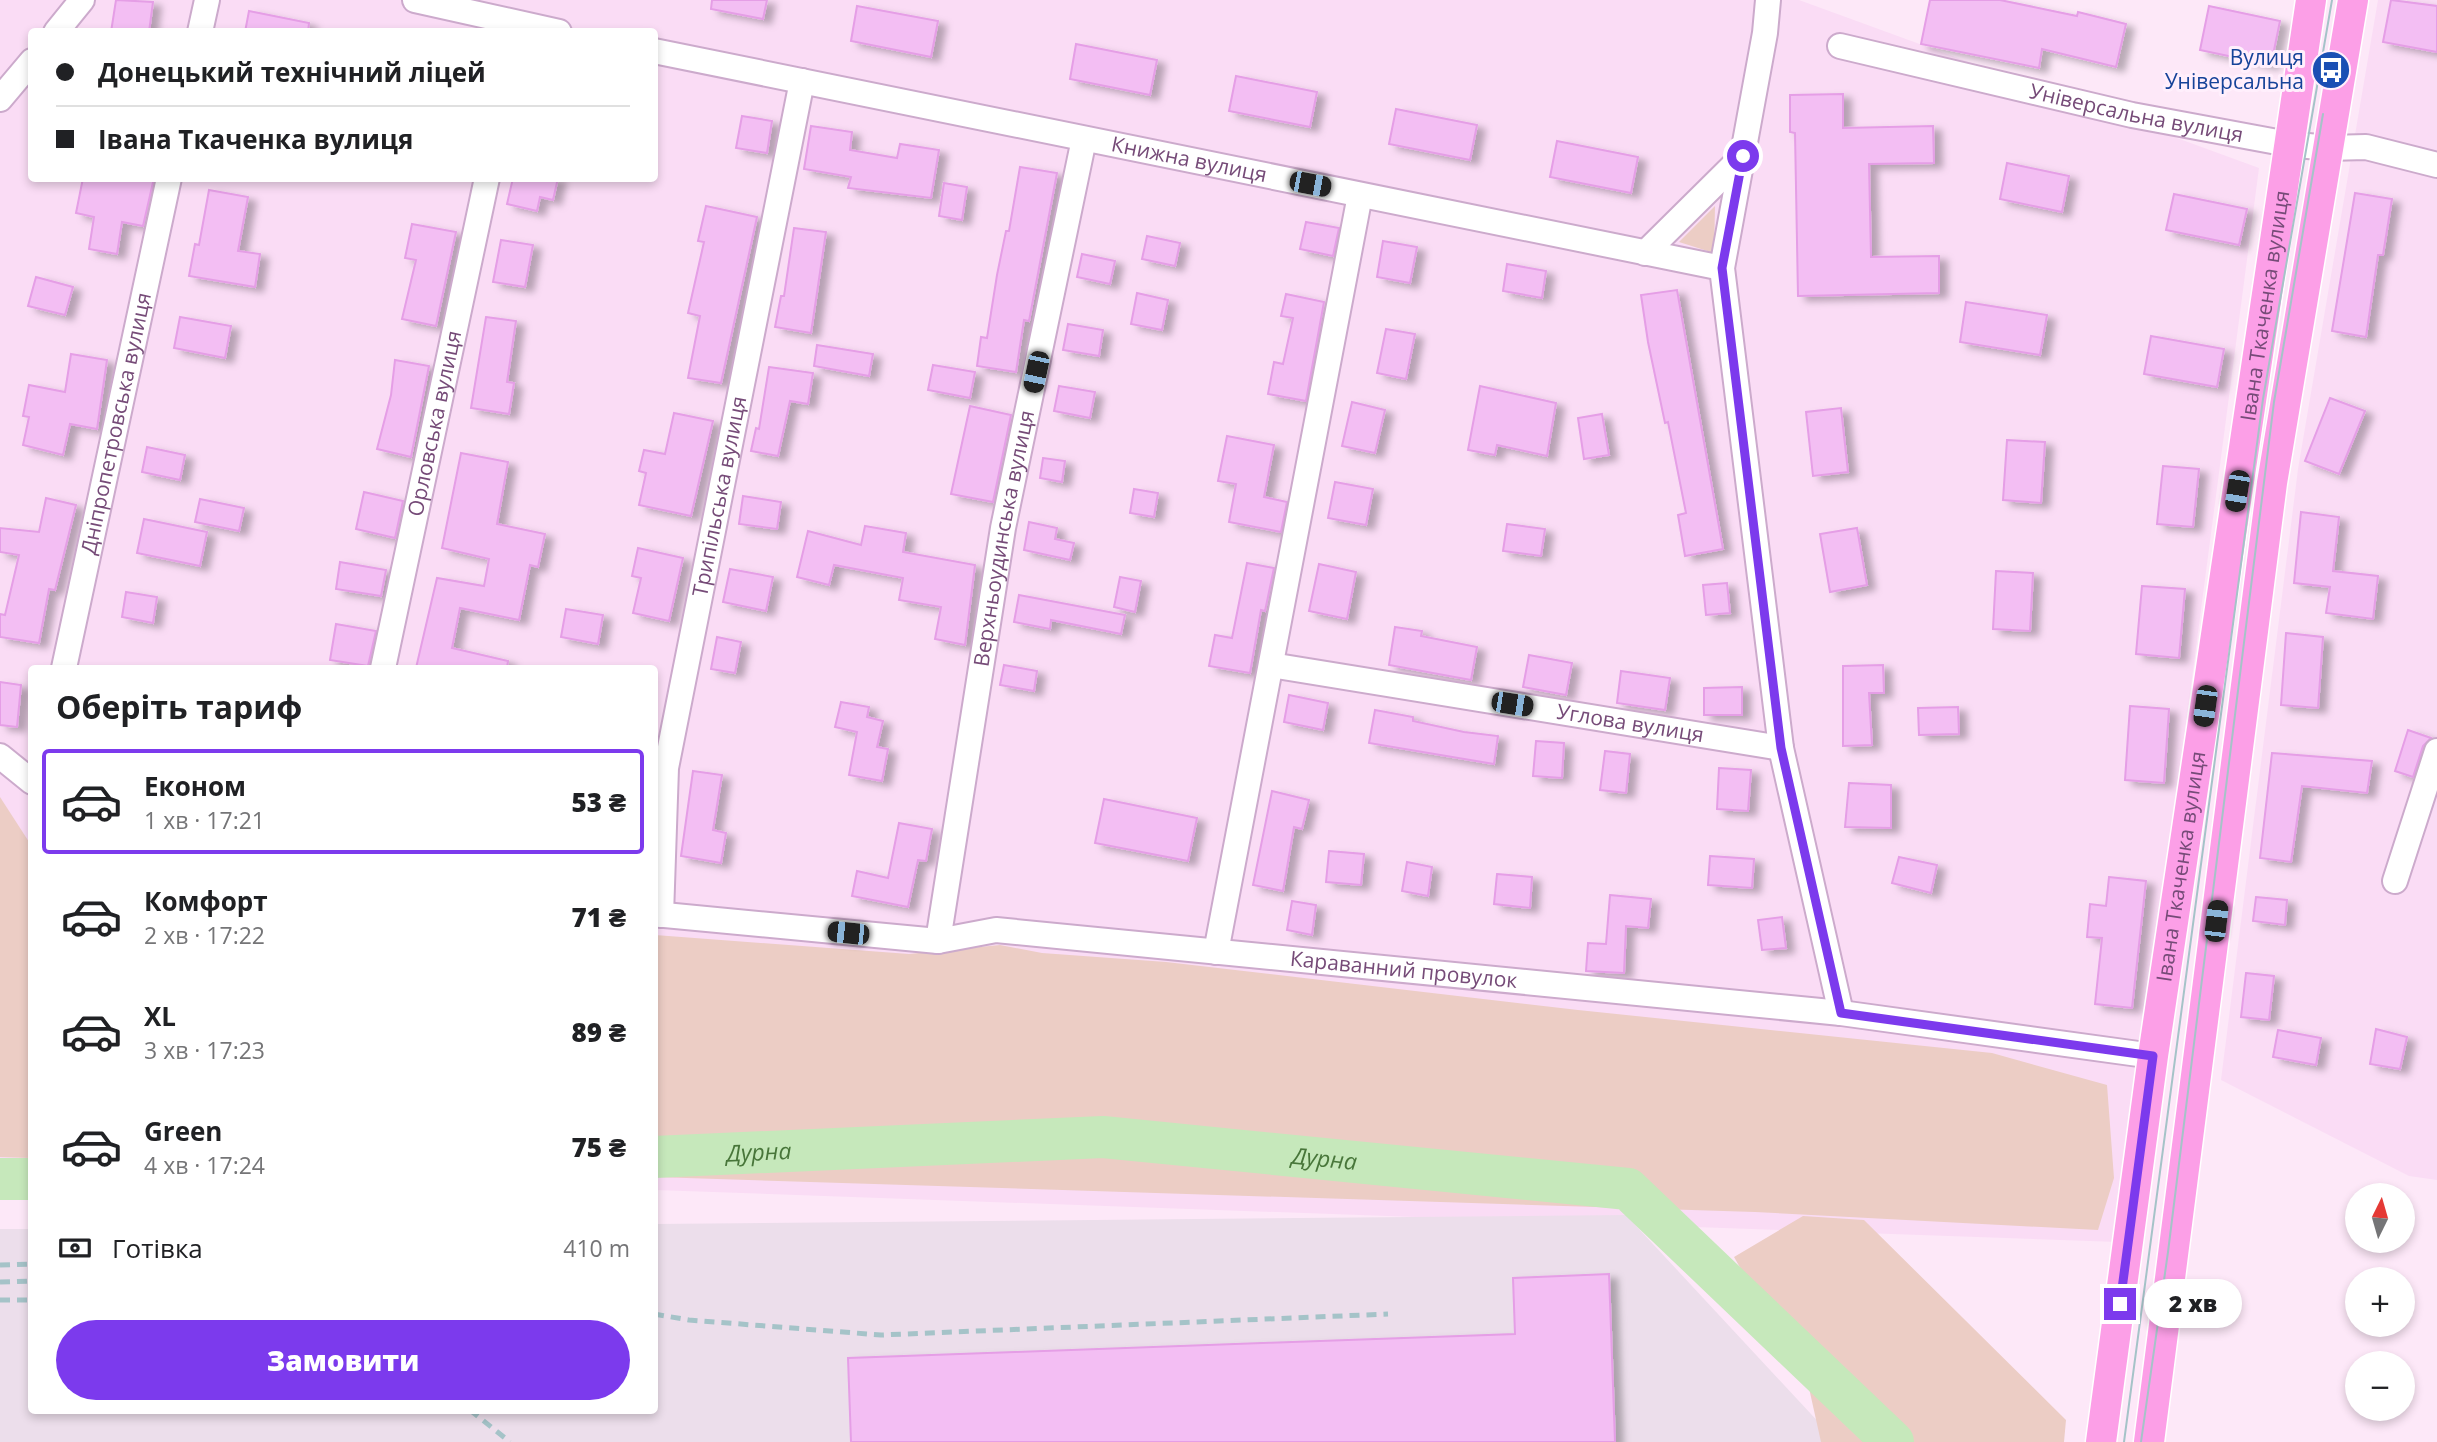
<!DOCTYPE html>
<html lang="uk">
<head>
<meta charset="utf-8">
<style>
  :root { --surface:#fff; --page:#f2f2f2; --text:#202124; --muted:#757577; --line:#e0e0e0; --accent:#7c3aed }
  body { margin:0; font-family:"Open Sans",sans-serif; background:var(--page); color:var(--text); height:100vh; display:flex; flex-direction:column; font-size:26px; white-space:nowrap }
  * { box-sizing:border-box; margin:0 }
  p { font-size:23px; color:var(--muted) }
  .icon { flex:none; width:38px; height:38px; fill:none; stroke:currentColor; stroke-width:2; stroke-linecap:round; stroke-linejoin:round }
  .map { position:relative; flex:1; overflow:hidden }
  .drawer { position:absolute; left:28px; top:665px; width:630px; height:749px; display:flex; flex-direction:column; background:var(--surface); border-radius:7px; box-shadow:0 4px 10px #0003 }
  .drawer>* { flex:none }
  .guide { position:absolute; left:28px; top:28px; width:630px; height:154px; border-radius:7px; box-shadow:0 4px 10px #0003; display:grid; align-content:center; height:154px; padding:0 28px; background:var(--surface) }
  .needle { width:46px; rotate:5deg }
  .controls { position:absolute; left:2345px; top:1183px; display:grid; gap:14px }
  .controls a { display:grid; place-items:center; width:70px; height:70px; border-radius:50%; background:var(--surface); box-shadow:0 4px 10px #0003; font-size:35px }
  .end { position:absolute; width:32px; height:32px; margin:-16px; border:9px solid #7c3aed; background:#fff; box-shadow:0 0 0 4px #fff }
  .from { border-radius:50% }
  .bubble { position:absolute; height:49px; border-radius:24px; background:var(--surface); box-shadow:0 4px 10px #0003; font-size:23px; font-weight:800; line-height:49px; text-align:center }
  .car { position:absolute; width:21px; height:42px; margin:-21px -10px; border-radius:9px; box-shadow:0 0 5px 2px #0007; background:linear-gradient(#222 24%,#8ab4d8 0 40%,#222 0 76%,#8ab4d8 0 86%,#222 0) }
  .guide b { display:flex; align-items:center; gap:24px; height:66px; font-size:26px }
  .guide b+b { border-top:2px solid var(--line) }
  .guide i { width:18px; height:18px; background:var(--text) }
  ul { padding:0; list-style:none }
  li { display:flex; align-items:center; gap:21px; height:105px; margin:0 14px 10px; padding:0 14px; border:4px solid transparent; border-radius:7px }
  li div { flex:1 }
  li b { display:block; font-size:26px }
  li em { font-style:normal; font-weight:800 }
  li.active { border-color:var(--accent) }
  li>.icon { width:63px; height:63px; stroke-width:1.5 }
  h2 { padding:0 28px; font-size:32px; line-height:84px }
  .pay { display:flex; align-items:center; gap:18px; height:77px; padding:0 28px; font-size:26px }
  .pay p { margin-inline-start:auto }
  .primary-button { display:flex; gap:14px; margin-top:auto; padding:14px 28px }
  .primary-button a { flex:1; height:80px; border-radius:42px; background:var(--accent); color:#fff; font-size:28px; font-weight:800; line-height:80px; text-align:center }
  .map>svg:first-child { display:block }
  .residential { fill:#fadcf5; fill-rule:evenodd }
  .industrial { fill:#ecdeeb }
  .green { fill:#eccdc5 }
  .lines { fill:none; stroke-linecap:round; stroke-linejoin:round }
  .river { stroke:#c6e8bb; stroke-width:42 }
  .building { fill:#f3bef3; stroke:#e59ee6; stroke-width:2; filter:url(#shadow) }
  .minor-casing { stroke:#cac; stroke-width:28 }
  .major-casing { stroke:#fff; stroke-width:33 }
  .minor { stroke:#fff; stroke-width:24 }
  .major { stroke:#fc9fe7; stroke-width:30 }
  .tram { stroke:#a5c3c8; stroke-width:2 }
  .rail { stroke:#a5c3c8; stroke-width:5; stroke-dasharray:10 7; stroke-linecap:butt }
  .route { stroke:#7c3aed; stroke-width:9 }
  .labels { text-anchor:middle; stroke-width:6; stroke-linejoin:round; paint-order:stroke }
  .transit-label { font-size:21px; fill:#164399; stroke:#ffeffc; text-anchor:end }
  .street-label { font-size:21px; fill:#764b78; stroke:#ffeffc }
  .water-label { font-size:23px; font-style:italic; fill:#48763a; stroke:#ffeffc }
</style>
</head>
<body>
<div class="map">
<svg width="2437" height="1442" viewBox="0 0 2437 1442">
  <defs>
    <filter id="shadow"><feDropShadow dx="8" dy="4.5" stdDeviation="3.5" flood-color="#0004"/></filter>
  </defs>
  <rect width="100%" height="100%" fill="#fde8f8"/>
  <!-- residential -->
  <g class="residential">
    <path d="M 0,0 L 1799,0 L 2259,168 L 2118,1242 L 655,1190 L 654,668 L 32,668 L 31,1168 L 0,1167 ZM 32,32 L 654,32 L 654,178 L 32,178 Z"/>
    <polygon points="2378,0 2437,0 2437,1180 2409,1176 2221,1080 2298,469"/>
  </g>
  <!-- industrial -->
  <polygon class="industrial" points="1626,1215 1824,1428 1825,1442 0,1442 0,1229 31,1229 32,1410 654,1410 655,1224"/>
  <!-- green -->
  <g class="green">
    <polygon points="1715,206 1714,253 1679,242"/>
    <polygon points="0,797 31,845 31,1158 0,1157"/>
    <polygon points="655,935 909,954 1000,945 1042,953 1166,962 1578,1010 1992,1053 2107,1085 2114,1178 2098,1230 1755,1212 655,1177"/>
    <polygon points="1803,1216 1864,1220 2066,1420 2064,1442 1821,1442 1809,1388 1734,1257"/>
  </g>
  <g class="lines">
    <!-- river -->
    <g class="river">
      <path id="s1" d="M 654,1157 L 1103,1137 L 1628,1189 L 1893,1442"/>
      <polyline points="0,1179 32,1179"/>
    </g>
  </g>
  <!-- building -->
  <g class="building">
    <polygon points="116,0 153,2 149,32 111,32"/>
    <polygon points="712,0 767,0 763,19 711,9"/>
    <polygon points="1930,0 2000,0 2077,16 2078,12 2126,24 2116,67 2042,49 2039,68 1921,44"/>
    <polygon points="2391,0 2437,6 2437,52 2383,42"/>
    <polygon points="857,6 938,21 931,57 851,41"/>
    <polygon points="2209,6 2280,21 2271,65 2200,50"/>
    <polygon points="249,11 309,23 308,32 245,32"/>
    <polygon points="1076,44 1157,60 1150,95 1070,79"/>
    <polygon points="1236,76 1317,92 1310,127 1229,111"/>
    <polygon points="1843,94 1843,128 1933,126 1934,163 1869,164 1871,257 1939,256 1939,293 1798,296 1795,133 1790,132 1790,95"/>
    <polygon points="1396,109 1477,125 1470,160 1389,144"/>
    <polygon points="742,116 772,121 767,153 736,148"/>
    <polygon points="811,126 852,132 850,150 897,158 900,144 939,150 931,198 848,188 851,177 804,169"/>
    <polygon points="1557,141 1638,157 1631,193 1550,177"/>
    <polygon points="2007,163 2069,176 2062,212 2000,199"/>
    <polygon points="1020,167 1057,173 1029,321 1024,320 1016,372 977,366 981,337 987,338 997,275 1006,231 1009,231"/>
    <polygon points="83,178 154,178 143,226 122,222 117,254 89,249 94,217 76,213"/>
    <polygon points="513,178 558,178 553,200 540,197 537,211 507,204"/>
    <polygon points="944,183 967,187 962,220 939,216"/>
    <polygon points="209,190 248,197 238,251 260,254 255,287 189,276 195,244 199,245"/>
    <polygon points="2355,193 2392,199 2383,255 2378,255 2366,337 2332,331"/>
    <polygon points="2174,194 2247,209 2239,245 2166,230"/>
    <polygon points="706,206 757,217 721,383 688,378 700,316 688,313 704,242 698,241"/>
    <polygon points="1306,222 1339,228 1333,256 1300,249"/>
    <polygon points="412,224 456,232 436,326 402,319 416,260 405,258"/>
    <polygon points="794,228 826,232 811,333 775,327 781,296 784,296"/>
    <polygon points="1147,236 1180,243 1175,266 1142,259"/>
    <polygon points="501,240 533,245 525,287 493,282"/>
    <polygon points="1383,241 1417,247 1410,283 1377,277"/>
    <polygon points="1082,254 1115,261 1110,284 1077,277"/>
    <polygon points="1507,264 1546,271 1542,298 1503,291"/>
    <polygon points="36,277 73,287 65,315 28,306"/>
    <polygon points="1677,290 1723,549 1685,556 1678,515 1686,513 1668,422 1665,423 1648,342 1641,295"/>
    <polygon points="1137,293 1168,300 1162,330 1131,324"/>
    <polygon points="1286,294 1324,302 1306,401 1268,394 1274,362 1283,364 1293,318 1281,316"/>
    <polygon points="1966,302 2047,315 2040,355 1960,342"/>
    <polygon points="180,317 231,326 225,358 174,348"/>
    <polygon points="486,317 516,321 507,382 514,383 509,414 471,408"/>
    <polygon points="1068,324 1103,330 1099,356 1063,350"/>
    <polygon points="1386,329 1415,334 1406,379 1377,373"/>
    <polygon points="2151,336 2224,349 2217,387 2144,374"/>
    <polygon points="817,345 873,354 869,376 814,366"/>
    <polygon points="71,354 107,360 97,429 70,424 63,455 23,445 29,417 23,416 29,385 65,392"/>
    <polygon points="395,360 429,366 411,457 377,449 391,395"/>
    <polygon points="933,365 975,372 970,398 928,390"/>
    <polygon points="769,367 813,373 808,404 790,401 778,456 751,451 756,428 759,429"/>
    <polygon points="1059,386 1095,392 1090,418 1054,411"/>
    <polygon points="1480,386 1556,403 1547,456 1497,445 1495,455 1468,450"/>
    <polygon points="2330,398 2365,411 2339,474 2305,461"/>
    <polygon points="1352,402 1385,410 1375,453 1342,446"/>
    <polygon points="970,406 1011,415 993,502 951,494"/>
    <polygon points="1841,408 1848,472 1813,476 1806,412"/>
    <polygon points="674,413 713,421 691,516 639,505 646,473 639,471 644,450 665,454"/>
    <polygon points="1602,414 1609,455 1584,459 1578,418"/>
    <polygon points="1227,436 1274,445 1264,497 1287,502 1281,532 1229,522 1236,484 1218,481"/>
    <polygon points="2007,440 2045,442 2041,503 2003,500"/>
    <polygon points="147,447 185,455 180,480 142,472"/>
    <polygon points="461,453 508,462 497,524 545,534 538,567 530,565 519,620 460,608 452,648 508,661 507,668 416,668 437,578 484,586 489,559 442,548"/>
    <polygon points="1043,458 1065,461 1062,482 1040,478"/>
    <polygon points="2163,466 2199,469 2193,527 2157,524"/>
    <polygon points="1335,482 1373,489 1366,525 1328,518"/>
    <polygon points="1134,489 1158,493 1154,517 1130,513"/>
    <polygon points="364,492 403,501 395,538 356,529"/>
    <polygon points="743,496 781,502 777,529 739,524"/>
    <polygon points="46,498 76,505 55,590 49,589 39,643 0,637 0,614 5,615 19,555 0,552 0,528 39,532"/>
    <polygon points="200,499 244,508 239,531 195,522"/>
    <polygon points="2301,512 2339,517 2333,571 2378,576 2373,619 2326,613 2330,587 2294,583"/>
    <polygon points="144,519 207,532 200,566 137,553"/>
    <polygon points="1029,522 1057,528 1055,539 1074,543 1070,560 1024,550"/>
    <polygon points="1507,524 1545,529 1541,556 1503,551"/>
    <polygon points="865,526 906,533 903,552 975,565 965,645 935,639 941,607 899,600 903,578 834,565 829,585 797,577 808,531 861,545"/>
    <polygon points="1857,528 1867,585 1830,592 1820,534"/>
    <polygon points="638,548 683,558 669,621 633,613 641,578 632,576"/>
    <polygon points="340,562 386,570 381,596 336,589"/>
    <polygon points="1247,563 1274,568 1265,611 1261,610 1250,673 1209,666 1215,635 1232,638"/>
    <polygon points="1319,564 1356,572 1347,619 1309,611"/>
    <polygon points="730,569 773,577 766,611 723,602"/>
    <polygon points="1996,571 2033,573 2030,631 1993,629"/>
    <polygon points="1120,577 1141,581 1135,612 1114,607"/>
    <polygon points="1727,583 1730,613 1706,615 1703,585"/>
    <polygon points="2142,586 2185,589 2179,658 2136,654"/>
    <polygon points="126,592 157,597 153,623 122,617"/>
    <polygon points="1019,595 1125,615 1121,634 1051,620 1050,629 1014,622"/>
    <polygon points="566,609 603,615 598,644 561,637"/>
    <polygon points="336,624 376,631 368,666 330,660"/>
    <polygon points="1395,627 1422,631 1421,636 1477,647 1471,680 1389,665"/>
    <polygon points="2286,633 2323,637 2318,708 2281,705"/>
    <polygon points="717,637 741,642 735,673 711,669"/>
    <polygon points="1529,655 1572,663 1566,695 1523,687"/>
    <polygon points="1004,665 1037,671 1034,691 1000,685"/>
    <polygon points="1883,665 1884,693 1869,693 1872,745 1843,746 1843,666"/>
    <polygon points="1621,671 1670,678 1665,710 1617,703"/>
    <polygon points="0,682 21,685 17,727 0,725"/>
    <polygon points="1742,687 1742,715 1704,715 1704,688"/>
    <polygon points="1289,695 1328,703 1323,730 1284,722"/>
    <polygon points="841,702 869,707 867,717 883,721 877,747 888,749 882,781 849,775 857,732 835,727"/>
    <polygon points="2130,706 2169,709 2164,783 2125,780"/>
    <polygon points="1958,707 1959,734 1919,735 1918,708"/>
    <polygon points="1375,710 1413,717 1413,721 1464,732 1498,736 1494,764 1369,743"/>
    <polygon points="2408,730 2431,738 2423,746 2413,777 2395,771"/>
    <polygon points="1536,741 1564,743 1562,778 1533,776"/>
    <polygon points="1605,751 1630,754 1626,793 1600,790"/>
    <polygon points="2272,753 2372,761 2367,793 2302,786 2291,862 2260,858"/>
    <polygon points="1719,768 1751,770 1748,811 1717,809"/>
    <polygon points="693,771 722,775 713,830 726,833 721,863 681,856"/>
    <polygon points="1849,783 1891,785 1891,828 1845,827"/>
    <polygon points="1272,791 1309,800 1302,829 1294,827 1283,891 1253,885"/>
    <polygon points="1104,799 1197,818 1188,861 1095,843"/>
    <polygon points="899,823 932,829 926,861 918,860 908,907 852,896 857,871 888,878"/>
    <polygon points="1329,851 1364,854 1361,885 1326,882"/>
    <polygon points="1710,856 1754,859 1752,888 1708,885"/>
    <polygon points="1899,857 1937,865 1931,893 1892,883"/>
    <polygon points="1407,862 1432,867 1428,896 1402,891"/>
    <polygon points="1497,874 1532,877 1530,908 1494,904"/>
    <polygon points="2109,877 2146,881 2132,1008 2095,1004 2102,938 2087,937 2090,904 2106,906"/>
    <polygon points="1610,895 1651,899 1648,928 1626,926 1624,973 1586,971 1588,943 1606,944"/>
    <polygon points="2256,897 2287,900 2285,925 2253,921"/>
    <polygon points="1292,901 1316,905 1312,935 1287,930"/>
    <polygon points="1782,917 1786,948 1762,950 1758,920"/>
    <polygon points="2246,973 2274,976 2269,1020 2241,1017"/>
    <polygon points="2376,1029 2407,1037 2400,1069 2370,1064"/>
    <polygon points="2278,1030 2321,1038 2316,1065 2273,1057"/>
    <polygon points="1609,1274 1615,1442 851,1442 848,1358 1515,1334 1513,1278"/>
  </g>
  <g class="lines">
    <!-- minor casing -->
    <g class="minor-casing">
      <g id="minor">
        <polyline points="415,0 559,32"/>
        <polyline points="1768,0 1765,33 1722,268 1781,748 1841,1013"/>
        <polyline points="56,32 82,0"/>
        <polyline points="200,32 207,0"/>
        <path id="s2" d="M 1840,46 L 2132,115 L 2288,144 L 2328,148 L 2366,147 L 2437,165"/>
        <path id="s3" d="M 654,51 L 1722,268"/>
        <polyline points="0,99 32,61"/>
        <polyline points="1645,253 1743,156"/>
        <path id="s4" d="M 1271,665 L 1781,748"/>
        <path id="s5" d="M 64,668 L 169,178"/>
        <path id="s6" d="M 383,668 L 487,178"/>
        <polyline points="0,756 32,782"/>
        <polyline points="2395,881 2437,751"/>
        <path id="s7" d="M 654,914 L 938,941 L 996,930 L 1841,1013 L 2153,1056"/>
        <path id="s8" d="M 661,915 L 666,768 L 802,81"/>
        <path id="s9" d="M 938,941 L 1003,528 L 1084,139"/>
        <polyline points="1216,952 1360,195"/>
      </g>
    </g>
    <!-- major casing -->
    <g class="major-casing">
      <g id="major">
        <path id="s10" d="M 2101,1442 L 2153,1056 L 2311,0"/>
        <polyline points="2149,1442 2272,483 2353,0"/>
      </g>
    </g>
    <!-- minor -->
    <use href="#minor" class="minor"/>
    <!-- major -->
    <use href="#major" class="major"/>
    <!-- tram -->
    <g class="tram">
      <polyline points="2124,1442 2263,399 2332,0"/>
      <polyline points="2141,1442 2168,1252 2274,402 2323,114"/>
    </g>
    <!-- rail -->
    <g class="rail">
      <polyline points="0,1265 32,1264"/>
      <polyline points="0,1282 32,1281"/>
      <polyline points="0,1300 32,1300"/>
      <polyline points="654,1314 689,1320 881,1335 1388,1314"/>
      <polyline points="470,1410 510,1442"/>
    </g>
  </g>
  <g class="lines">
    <!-- route -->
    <polyline class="route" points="1743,156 1722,268 1781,748 1841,1013 2153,1056 2120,1304"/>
  </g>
  <!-- icons -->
  <defs>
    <g id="bus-disc" transform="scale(2.0125)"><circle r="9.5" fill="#1a4fb4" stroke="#ffeffc"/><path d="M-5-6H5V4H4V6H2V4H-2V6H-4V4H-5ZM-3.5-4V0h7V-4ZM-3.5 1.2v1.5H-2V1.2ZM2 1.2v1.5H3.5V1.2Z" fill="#fff"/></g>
  </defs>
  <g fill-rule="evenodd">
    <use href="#bus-disc" x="2331" y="70"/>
  </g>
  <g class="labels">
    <!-- transit labels -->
    <g class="transit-label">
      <text x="2304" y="65">Вулиця<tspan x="2304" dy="24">Універсальна</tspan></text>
    </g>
    <!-- street labels -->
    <g class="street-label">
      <text dy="7" stroke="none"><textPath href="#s2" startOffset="304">Універсальна вулиця</textPath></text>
      <text dy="7" stroke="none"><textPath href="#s3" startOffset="546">Книжна вулиця</textPath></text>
      <text dy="7" stroke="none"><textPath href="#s10" startOffset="1148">Івана Ткаченка вулиця</textPath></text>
      <text dy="7" stroke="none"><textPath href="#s5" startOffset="250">Дніпропетровська вулиця</textPath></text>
      <text dy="7" stroke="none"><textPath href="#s6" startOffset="250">Орловська вулиця</textPath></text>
      <text dy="7" stroke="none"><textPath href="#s8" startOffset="424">Трипільська вулиця</textPath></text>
      <text dy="7" stroke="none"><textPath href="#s9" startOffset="408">Верхньоудинська вулиця</textPath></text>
      <text dy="7" stroke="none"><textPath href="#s4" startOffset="364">Углова вулиця</textPath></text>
      <text dy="7" stroke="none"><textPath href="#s10" startOffset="581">Івана Ткаченка вулиця</textPath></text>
      <text dy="7" stroke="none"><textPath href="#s7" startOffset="754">Караванний провулок</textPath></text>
    </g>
    <!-- water labels -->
    <g class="water-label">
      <text dy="8" stroke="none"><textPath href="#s1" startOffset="105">Дурна</textPath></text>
      <text dy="8" stroke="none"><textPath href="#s1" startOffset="672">Дурна</textPath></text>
    </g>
  </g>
</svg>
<div class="controls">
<a><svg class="needle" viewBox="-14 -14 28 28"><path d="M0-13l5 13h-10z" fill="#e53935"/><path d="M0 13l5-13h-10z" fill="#757577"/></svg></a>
<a>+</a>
<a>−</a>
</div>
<i class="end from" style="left:1743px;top:156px"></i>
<i class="end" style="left:2120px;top:1304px"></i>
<div class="bubble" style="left:2144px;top:1279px;width:98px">2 хв</div>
<i class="car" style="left:1310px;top:184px;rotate:101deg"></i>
<i class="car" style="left:1036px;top:372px;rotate:192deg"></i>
<i class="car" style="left:2237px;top:491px;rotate:189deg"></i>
<i class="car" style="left:1512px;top:704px;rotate:99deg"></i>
<i class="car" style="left:2205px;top:706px;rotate:188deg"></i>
<i class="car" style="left:2216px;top:921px;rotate:7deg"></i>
<i class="car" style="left:848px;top:933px;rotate:276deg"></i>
<div class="guide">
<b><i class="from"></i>Донецький технічний ліцей</b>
<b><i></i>Івана Ткаченка вулиця</b>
</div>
<section class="drawer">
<h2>Оберіть тариф</h2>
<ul>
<li class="active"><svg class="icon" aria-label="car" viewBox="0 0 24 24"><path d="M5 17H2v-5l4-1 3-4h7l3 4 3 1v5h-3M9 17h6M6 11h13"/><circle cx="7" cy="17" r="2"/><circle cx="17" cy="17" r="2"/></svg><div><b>Економ</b><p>1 хв · 17:21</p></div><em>53 ₴</em></li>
<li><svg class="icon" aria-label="car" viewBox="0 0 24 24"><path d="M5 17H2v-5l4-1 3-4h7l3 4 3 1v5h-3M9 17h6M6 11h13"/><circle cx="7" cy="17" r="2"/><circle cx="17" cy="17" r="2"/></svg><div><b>Комфорт</b><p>2 хв · 17:22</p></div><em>71 ₴</em></li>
<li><svg class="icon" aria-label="car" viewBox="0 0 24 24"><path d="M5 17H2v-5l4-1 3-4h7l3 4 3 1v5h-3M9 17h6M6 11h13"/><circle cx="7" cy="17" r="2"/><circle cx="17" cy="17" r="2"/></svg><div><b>XL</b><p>3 хв · 17:23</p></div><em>89 ₴</em></li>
<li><svg class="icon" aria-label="car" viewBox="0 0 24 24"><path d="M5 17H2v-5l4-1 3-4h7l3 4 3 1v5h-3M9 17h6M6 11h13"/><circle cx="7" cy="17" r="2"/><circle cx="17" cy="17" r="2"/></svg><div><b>Green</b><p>4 хв · 17:24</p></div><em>75 ₴</em></li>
</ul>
<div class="pay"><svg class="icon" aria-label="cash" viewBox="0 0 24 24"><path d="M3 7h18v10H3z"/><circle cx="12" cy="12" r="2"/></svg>Готівка<p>410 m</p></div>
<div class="primary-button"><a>Замовити</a></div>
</section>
</div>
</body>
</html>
